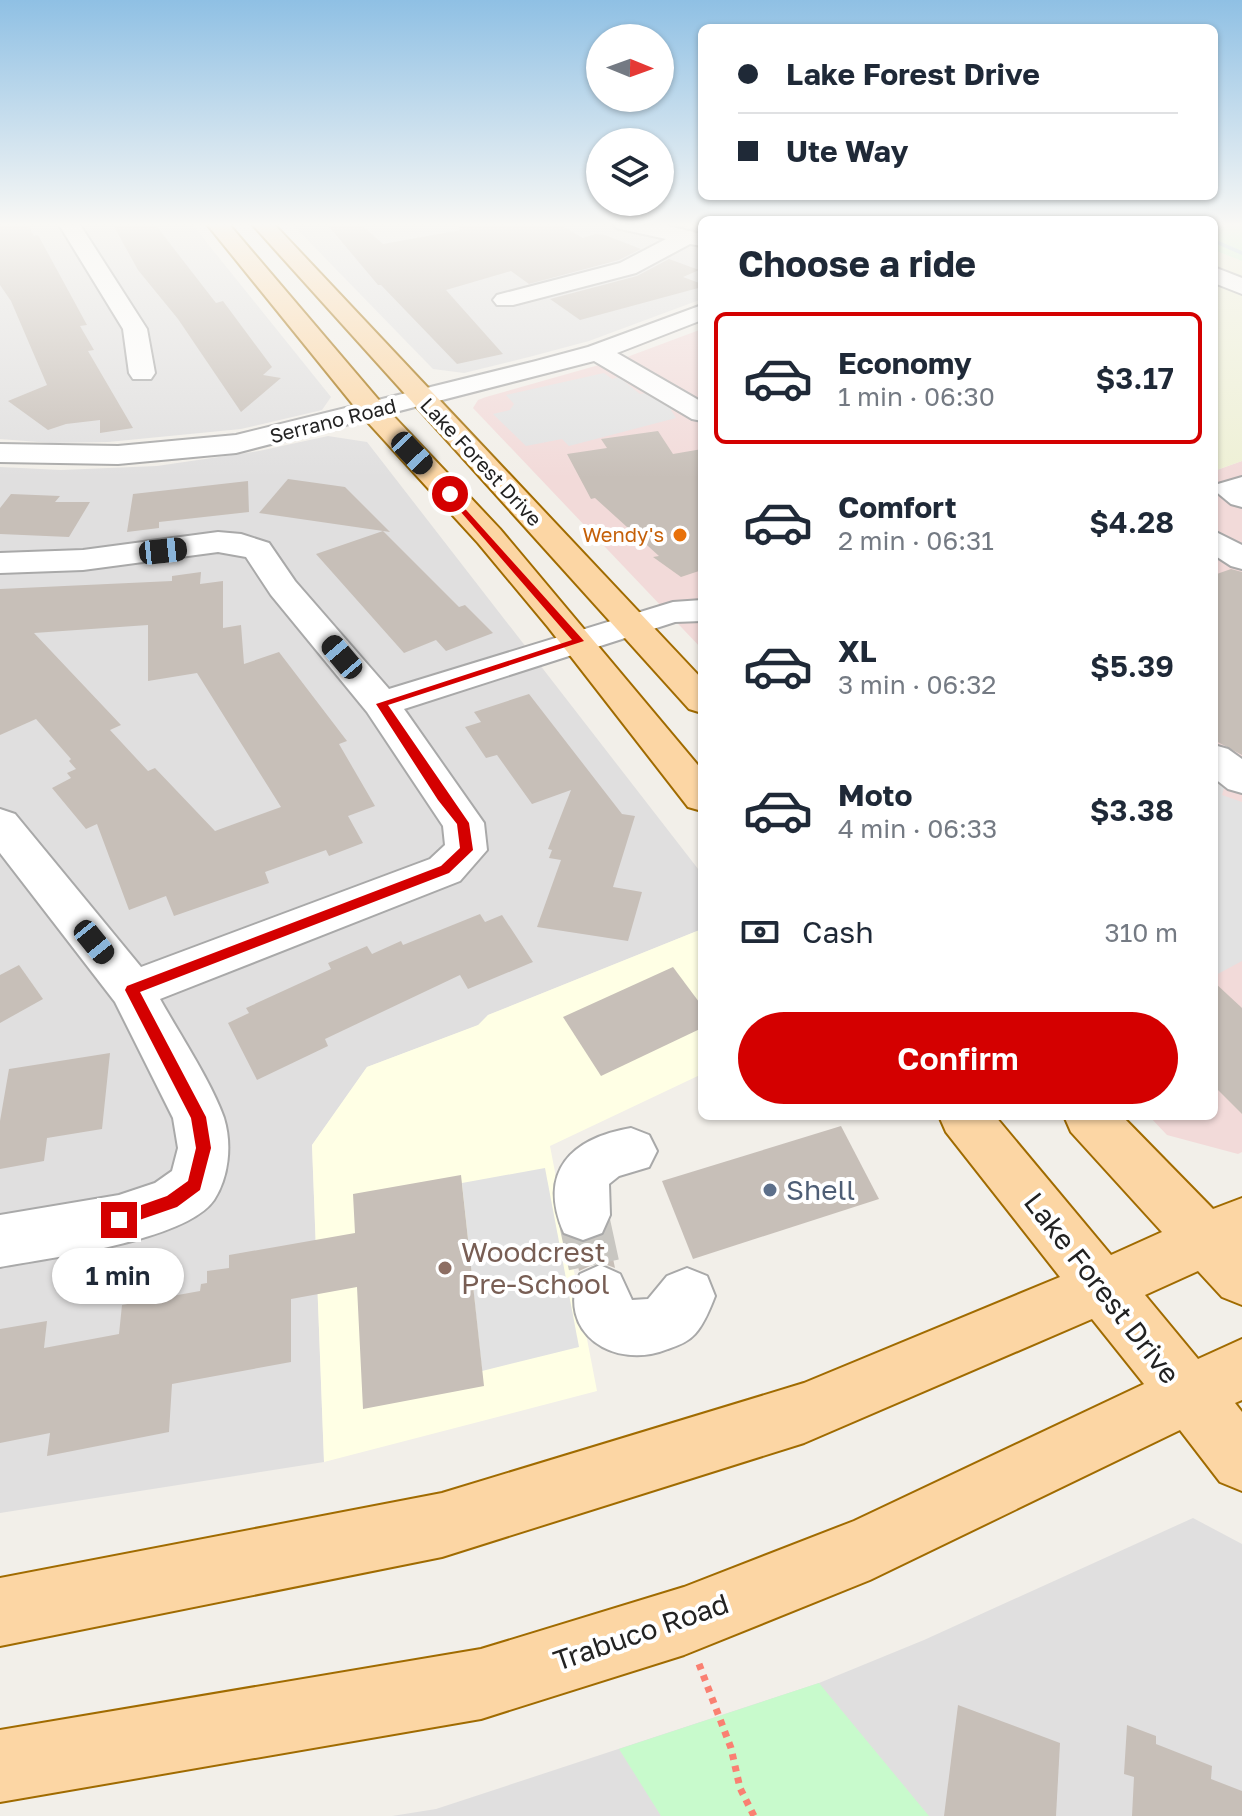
<!DOCTYPE html>
<html lang="en">
<head>
<meta charset="utf-8">
<style>
  :root { --surface:#fff; --page:#f2f2f3; --text:#1f2937; --muted:#747a83; --line:#e0e1e3; --accent:#d40000 }
  body { margin:0; font-family:"Golos Text",sans-serif; background:var(--page); color:var(--text); height:100vh; display:flex; flex-direction:column; font-size:30px; white-space:nowrap }
  * { box-sizing:border-box; margin:0 }
  p { font-size:26px; color:var(--muted) }
  .icon { flex:none; width:44px; height:44px; fill:none; stroke:currentColor; stroke-width:2; stroke-linecap:round; stroke-linejoin:round }
  .map { position:relative; flex:1; overflow:hidden }
  .details { position:absolute; left:698px; top:216px; width:520px; height:904px; display:flex; flex-direction:column; background:var(--surface); border-radius:12px; box-shadow:0 2px 6px #0004 }
  .details>* { flex:none }
  .hud { position:absolute; left:698px; top:24px; width:520px; height:176px; border-radius:12px; box-shadow:0 2px 6px #0004; display:grid; align-content:center; height:176px; padding:0 40px; background:var(--surface) }
  .needle { width:52px; rotate:91deg }
  .buttons { position:absolute; left:586px; top:24px; display:grid; gap:16px }
  .buttons a { display:grid; place-items:center; width:88px; height:88px; border-radius:50%; background:var(--surface); box-shadow:0 2px 6px #0004; font-size:40px }
  .end { position:absolute; width:36px; height:36px; margin:-18px; border:10px solid #d40000; background:#fff; box-shadow:0 0 0 4px #fff }
  .from { border-radius:50% }
  .bubble { position:absolute; height:56px; border-radius:28px; background:var(--surface); box-shadow:0 2px 6px #0004; font-size:26px; font-weight:600; line-height:56px; text-align:center }
  .car { position:absolute; width:24px; height:48px; margin:-24px -12px; border-radius:10px; box-shadow:0 0 6px 2px #0007; background:linear-gradient(#222 24%,#8ab4d8 0 40%,#222 0 76%,#8ab4d8 0 86%,#222 0) }
  .hud b { display:flex; align-items:center; gap:28px; height:76px; font-size:30px }
  .hud b+b { border-top:2px solid var(--line) }
  .hud i { width:20px; height:20px; background:var(--text) }
  ul { padding:0; list-style:none }
  li { display:flex; align-items:center; gap:24px; height:132px; margin:0 16px 12px; padding:0 24px; border:4px solid transparent; border-radius:12px }
  li div { flex:1 }
  li b { display:block; font-size:30px }
  li em { font-style:normal; font-weight:600 }
  li.on { border-color:var(--accent) }
  li>.icon { width:72px; height:72px; stroke-width:1.5 }
  h2 { padding:0 40px; font-size:36px; line-height:96px }
  .pay { display:flex; align-items:center; gap:20px; height:88px; padding:0 40px; font-size:30px }
  .pay p { margin-inline-start:auto }
  .action { display:flex; gap:16px; margin-top:auto; padding:16px 40px }
  .action a { flex:1; height:92px; border-radius:48px; background:var(--accent); color:#fff; font-size:32px; font-weight:600; line-height:92px; text-align:center }
  .map>svg:first-child { display:block }
  .residential { fill:#e0dfdf }
  .commercial { fill:#f2dad9 }
  .education { fill:#ffffe5 }
  .farmland { fill:#eef0d5 }
  .park { fill:#c8facc }
  .parking { fill:#e2e2e2 }
  .lines { fill:none; stroke-linecap:round; stroke-linejoin:round }
  .stream { fill:#aad3df; fill-rule:evenodd }
  .building { fill:#c7bfb8; fill-rule:evenodd }
  .minor-tunnel { stroke:#c8c6c1; stroke-width:51; stroke-dasharray:51 25; stroke-linecap:butt }
  .minor-casing { stroke:#a9a9a9; stroke-width:4 }
  .major-casing { stroke:#a06b00; stroke-width:4 }
  .path { stroke:#fa8072; stroke-width:7; stroke-dasharray:6 6; stroke-linecap:butt }
  .minor { fill:#fff; fill-rule:evenodd }
  .major { fill:#fcd6a4; fill-rule:evenodd }
  .route { fill:#d40000 }
  .food-dot { fill:#e8710a; stroke:#fff; stroke-width:3 }
  .service-dot { fill:#5c6f8a; stroke:#fff; stroke-width:3 }
  .education-dot { fill:#8d6e63; stroke:#fff; stroke-width:3 }
  .labels { text-anchor:middle; stroke-width:8; stroke-linejoin:round; paint-order:stroke }
  .far-street-label { font-size:20px; fill:#222; stroke:#fff }
  .far-food-label { font-size:20px; fill:#c56008; stroke:#fff; text-anchor:end }
  .near-service-label { font-size:28px; fill:#4e5e75; stroke:#fff; text-anchor:start }
  .near-education-label { font-size:28px; fill:#785e54; stroke:#fff; text-anchor:start }
  .near-street-label { font-size:28px; fill:#222; stroke:#fff }
</style>
</head>
<body>
<div class="map">
<svg width="1242" height="1816" viewBox="0 0 1242 1816">
  <rect width="100%" height="100%" fill="#f2efe9"/>
  <!-- residential -->
  <g class="residential">
    <polygon points="0,223 191,223 331,397 322,410 241,429 108,442 51,443 0,439"/>
    <polygon points="291,223 670,223 702,230 702,299 589,341 529,357 464,373 433,369"/>
    <polygon points="328,436 367,442 702,874 702,929 488,1015 479,1025 367,1067 312,1145 324,1462 0,1513 0,467 61,470 157,466 259,451"/>
    <polygon points="1193,1518 1242,1544 1242,1816 392,1816 436,1809 819,1683 924,1640"/>
  </g>
  <!-- commercial -->
  <g class="commercial">
    <polygon points="702,329 702,649 473,408 478,400 486,397 627,357"/>
    <polygon points="1242,461 1242,1152 1238,1154 1167,1135 1149,1116 1214,1116 1214,471"/>
  </g>
  <!-- education -->
  <polygon class="education" points="702,929 702,1074 550,1146 597,1391 324,1462 312,1145 367,1067 478,1025 488,1015"/>
  <!-- farmland -->
  <polygon class="farmland" points="1214,250 1242,261 1242,461 1214,471"/>
  <!-- park -->
  <g class="park">
    <polygon points="1214,223 1242,223 1242,261 1214,250"/>
    <polygon points="819,1683 929,1816 661,1816 619,1749"/>
  </g>
  <!-- parking -->
  <g class="parking">
    <polygon points="604,373 612,379 619,377 640,394 647,393 659,399 673,409 671,410 676,418 569,446 562,439 526,446 493,414 510,410 514,404 506,395"/>
    <polygon points="1214,782 1225,785 1222,795 1242,802 1242,961 1214,976"/>
    <polygon points="545,1168 579,1347 482,1371 462,1183"/>
  </g>
  <g class="lines">
    <!-- stream -->
    <polygon class="stream" points="1214,239 1242,251 1242,255 1214,243"/>
  </g>
  <!-- building -->
  <g class="building">
    <polygon points="0,223 27,223 34,236 38,235 87,325 80,326 94,350 88,351 133,428 100,433 100,420 66,424 48,430 8,401 47,385 11,301 0,285"/>
    <polygon points="112,223 154,223 216,303 223,301 272,367 263,375 281,378 241,412 178,319 138,270"/>
    <polygon points="326,223 359,223 383,244 461,230 453,223 557,223 583,238 595,234 605,235 641,249 619,260 529,284 511,271 446,290 503,354 457,364 381,285 378,285"/>
    <polygon points="669,259 699,270 683,277 702,284 702,287 580,320 550,299 637,276"/>
    <polygon points="658,431 673,454 702,449 702,570 681,577 653,557 659,556 595,498 591,499 567,454 607,448 601,439"/>
    <polygon points="288,479 345,487 390,532 259,513"/>
    <polygon points="248,481 249,512 159,522 159,528 127,532 133,494"/>
    <polygon points="11,494 60,496 55,502 90,502 69,537 0,534 0,508"/>
    <polygon points="383,531 459,607 465,605 493,633 446,651 436,640 404,653 316,554"/>
    <polygon points="1231,569 1242,572 1242,755 1214,740 1214,575"/>
    <path d="M 201,572 L 200,584 L 223,581 L 223,628 L 241,625 L 244,664 L 279,652 L 347,741 L 339,744 L 375,806 L 348,816 L 363,843 L 329,856 L 326,850 L 265,872 L 269,883 L 174,916 L 166,896 L 129,910 L 97,824 L 86,829 L 52,788 L 71,778 L 67,773 L 76,769 L 69,761 L 71,759 L 36,719 L 0,735 L 0,589 L 172,581 L 172,576 ZM 148,625 L 148,681 L 197,673 L 281,807 L 215,831 L 155,768 L 148,771 L 110,730 L 121,725 L 34,633 Z"/>
    <polygon points="529,694 622,814 635,816 613,887 642,892 628,941 537,927 561,860 549,858 552,850 548,849 571,790 532,804 497,755 486,758 465,727 481,722 474,712"/>
    <polygon points="480,914 485,922 502,915 533,962 468,989 460,975 325,1039 328,1046 257,1080 228,1023 249,1013 246,1008 331,969 328,963 367,946 372,954 401,941 403,945"/>
    <polygon points="19,965 43,999 0,1023 0,975"/>
    <polygon points="673,967 702,1006 702,1028 601,1076 563,1017"/>
    <polygon points="1214,982 1242,1008 1242,1114 1214,1086"/>
    <polygon points="110,1053 102,1129 47,1138 44,1161 0,1169 0,1121 9,1069"/>
    <polygon points="841,1126 879,1199 693,1259 662,1181"/>
    <polygon points="461,1175 484,1386 363,1409 357,1287 291,1299 291,1362 172,1384 169,1432 47,1456 50,1433 0,1443 0,1329 47,1321 44,1348 119,1334 122,1305 200,1291 201,1284 207,1283 207,1271 229,1268 229,1255 355,1233 353,1194"/>
    <polygon points="607,1230 615,1268 599,1262 579,1271 573,1239 584,1243 603,1236"/>
    <polygon points="958,1705 1060,1743 1056,1816 944,1816"/>
    <polygon points="1127,1725 1156,1736 1156,1744 1212,1766 1211,1779 1242,1791 1242,1816 1132,1816 1134,1777 1124,1774"/>
  </g>
  <g class="lines">
    <!-- minor-tunnel -->
    <polyline class="minor-tunnel" points="583,1215 600,1293"/>
    <!-- minor casing -->
    <g class="minor-casing">
      <g id="minor">
        <polygon points="58,223 79,223 147,329 155,373 151,379 133,379 129,373 123,329"/>
        <polygon points="614,223 655,223 702,234 702,246 690,244 636,273 513,305 497,305 493,300 497,295 620,263 666,239 616,228"/>
        <polygon points="1214,267 1242,278 1242,294 1214,283"/>
        <polygon points="702,305 702,320 617,353 702,402 702,421 692,419 594,361 236,453 118,464 0,462 0,444 118,446 236,435 536,361 588,347"/>
        <polygon points="1242,477 1242,507 1231,504 1214,490 1218,484"/>
        <polygon points="1214,531 1242,545 1242,569 1231,566 1214,555"/>
        <path d="M 218,532 L 241,534 L 269,543 L 295,581 L 389,689 L 673,602 L 702,600 L 702,621 L 675,622 L 404,709 L 484,823 L 487,850 L 460,881 L 160,999 C 179,1033 212,1083 224,1118 C 232,1144 229,1177 214,1200 C 186,1241 48,1258 0,1267 L 0,1215 L 119,1195 L 155,1183 L 172,1171 L 178,1148 L 173,1118 L 115,1002 L 0,853 L 0,809 L 15,814 L 141,967 L 430,859 L 445,845 L 443,826 L 367,712 L 271,595 L 246,557 L 218,552 L 83,570 L 0,573 L 0,553 L 83,550 Z"/>
        <polygon points="1214,745 1228,749 1242,759 1242,793 1228,789 1214,778"/>
        <path d="M 631,1128 L 649,1135 L 657,1151 L 649,1167 L 619,1176 L 609,1184 L 610,1215 L 602,1233 L 583,1240 L 564,1233 C 537,1171 572,1138 631,1128 Z"/>
        <path d="M 600,1265 L 620,1274 L 632,1300 L 648,1299 L 667,1276 L 687,1268 L 707,1276 L 715,1296 C 710,1309 704,1324 695,1334 C 688,1342 677,1346 668,1349 C 615,1371 555,1333 580,1274 Z"/>
      </g>
    </g>
    <!-- major casing -->
    <g class="major-casing">
      <g id="major">
        <polygon points="206,223 228,223 383,405 500,529 702,770 702,811 688,807 548,627 478,543 363,417"/>
        <polygon points="251,223 273,223 702,679 702,713 689,709"/>
        <polygon points="939,1116 995,1116 1111,1255 1162,1232 1071,1132 1064,1116 1122,1116 1213,1209 1242,1198 1242,1305 1222,1297 1198,1271 1145,1295 1198,1359 1242,1339 1242,1400 1235,1403 1242,1412 1242,1491 1220,1482 1180,1430 870,1580 684,1655 481,1719 0,1802 0,1730 481,1649 684,1587 854,1521 1144,1384 1092,1319 804,1443 442,1557 0,1646 0,1578 442,1493 804,1383 1060,1277 946,1132"/>
      </g>
    </g>
    <!-- path -->
    <polyline class="path" points="699,1664 731,1748 740,1788 754,1816"/>
    <!-- minor -->
    <use href="#minor" class="minor"/>
    <!-- major -->
    <use href="#major" class="major"/>
  </g>
  <!-- sky -->
  <linearGradient id="sky" x2="0" y2="1"><stop stop-color="#8fc0e4"/><stop offset="0.47" stop-color="#f9f8f5"/><stop offset="1" stop-color="#f9f8f5" stop-opacity="0"/></linearGradient>
  <rect width="1242" height="478" fill="url(#sky)"/>
  <!-- route -->
  <polygon class="route" points="450,492 584,641 388,705 469,823 473,850 449,873 140,992 206,1117 211,1148 200,1190 177,1207 119,1227 113,1225 113,1215 167,1196 188,1181 196,1148 191,1118 125,990 127,986 441,866 460,848 457,824 438,800 376,704 572,640 447,496"/>
  <!-- markers -->
  <circle class="food-dot" cx="680" cy="535" r="8"/>
  <circle class="service-dot" cx="770" cy="1190" r="8"/>
  <circle class="education-dot" cx="445" cy="1268" r="8"/>
  <g class="labels">
    <!-- far-street labels -->
    <g class="far-street-label">
      <text transform="translate(333 421) rotate(-14)" y="7">Serrano Road</text>
      <text transform="translate(481 462) rotate(47)" y="7">Lake Forest Drive</text>
    </g>
    <!-- far-food labels -->
    <g class="far-food-label">
      <text x="664" y="542">Wendy's</text>
    </g>
    <!-- near-service labels -->
    <g class="near-service-label">
      <text x="786" y="1200">Shell</text>
    </g>
    <!-- near-education labels -->
    <g class="near-education-label">
      <text x="461" y="1262">Woodcrest<tspan x="461" dy="32">Pre-School</tspan></text>
    </g>
    <!-- near-street labels -->
    <g class="near-street-label">
      <text transform="translate(1102 1288) rotate(52)" y="10">Lake Forest Drive</text>
      <text transform="translate(641 1632) rotate(-19)" y="10">Trabuco Road</text>
    </g>
  </g>
</svg>
<div class="buttons">
<a><svg class="needle" viewBox="-14 -14 28 28"><path d="M0-13l5 13h-10z" fill="#e53935"/><path d="M0 13l5-13h-10z" fill="#747a83"/></svg></a>
<a><svg class="icon" aria-label="layers" viewBox="0 0 24 24"><path d="M12 4l9 5-9 5-9-5zM3 14l9 5 9-5"/></svg></a>
</div>
<i class="end from" style="left:450px;top:494px"></i>
<i class="end" style="left:119px;top:1220px"></i>
<div class="bubble" style="left:52px;top:1248px;width:132px">1 min</div>
<i class="car" style="left:412px;top:453px;rotate:137deg"></i>
<i class="car" style="left:163px;top:551px;rotate:84deg"></i>
<i class="car" style="left:342px;top:657px;rotate:320deg"></i>
<i class="car" style="left:94px;top:942px;rotate:141deg"></i>
<div class="hud">
<b><i class="from"></i>Lake Forest Drive</b>
<b><i></i>Ute Way</b>
</div>
<section class="details">
<h2>Choose a ride</h2>
<ul>
<li class="on"><svg class="icon" aria-label="car" viewBox="0 0 24 24"><path d="M5 17H2v-5l4-1 3-4h7l3 4 3 1v5h-3M9 17h6M6 11h13"/><circle cx="7" cy="17" r="2"/><circle cx="17" cy="17" r="2"/></svg><div><b>Economy</b><p>1 min · 06:30</p></div><em>$3.17</em></li>
<li><svg class="icon" aria-label="car" viewBox="0 0 24 24"><path d="M5 17H2v-5l4-1 3-4h7l3 4 3 1v5h-3M9 17h6M6 11h13"/><circle cx="7" cy="17" r="2"/><circle cx="17" cy="17" r="2"/></svg><div><b>Comfort</b><p>2 min · 06:31</p></div><em>$4.28</em></li>
<li><svg class="icon" aria-label="car" viewBox="0 0 24 24"><path d="M5 17H2v-5l4-1 3-4h7l3 4 3 1v5h-3M9 17h6M6 11h13"/><circle cx="7" cy="17" r="2"/><circle cx="17" cy="17" r="2"/></svg><div><b>XL</b><p>3 min · 06:32</p></div><em>$5.39</em></li>
<li><svg class="icon" aria-label="car" viewBox="0 0 24 24"><path d="M5 17H2v-5l4-1 3-4h7l3 4 3 1v5h-3M9 17h6M6 11h13"/><circle cx="7" cy="17" r="2"/><circle cx="17" cy="17" r="2"/></svg><div><b>Moto</b><p>4 min · 06:33</p></div><em>$3.38</em></li>
</ul>
<div class="pay"><svg class="icon" aria-label="cash" viewBox="0 0 24 24"><path d="M3 7h18v10H3z"/><circle cx="12" cy="12" r="2"/></svg>Cash<p>310 m</p></div>
<div class="action"><a>Confirm</a></div>
</section>
</div>
</body>
</html>
